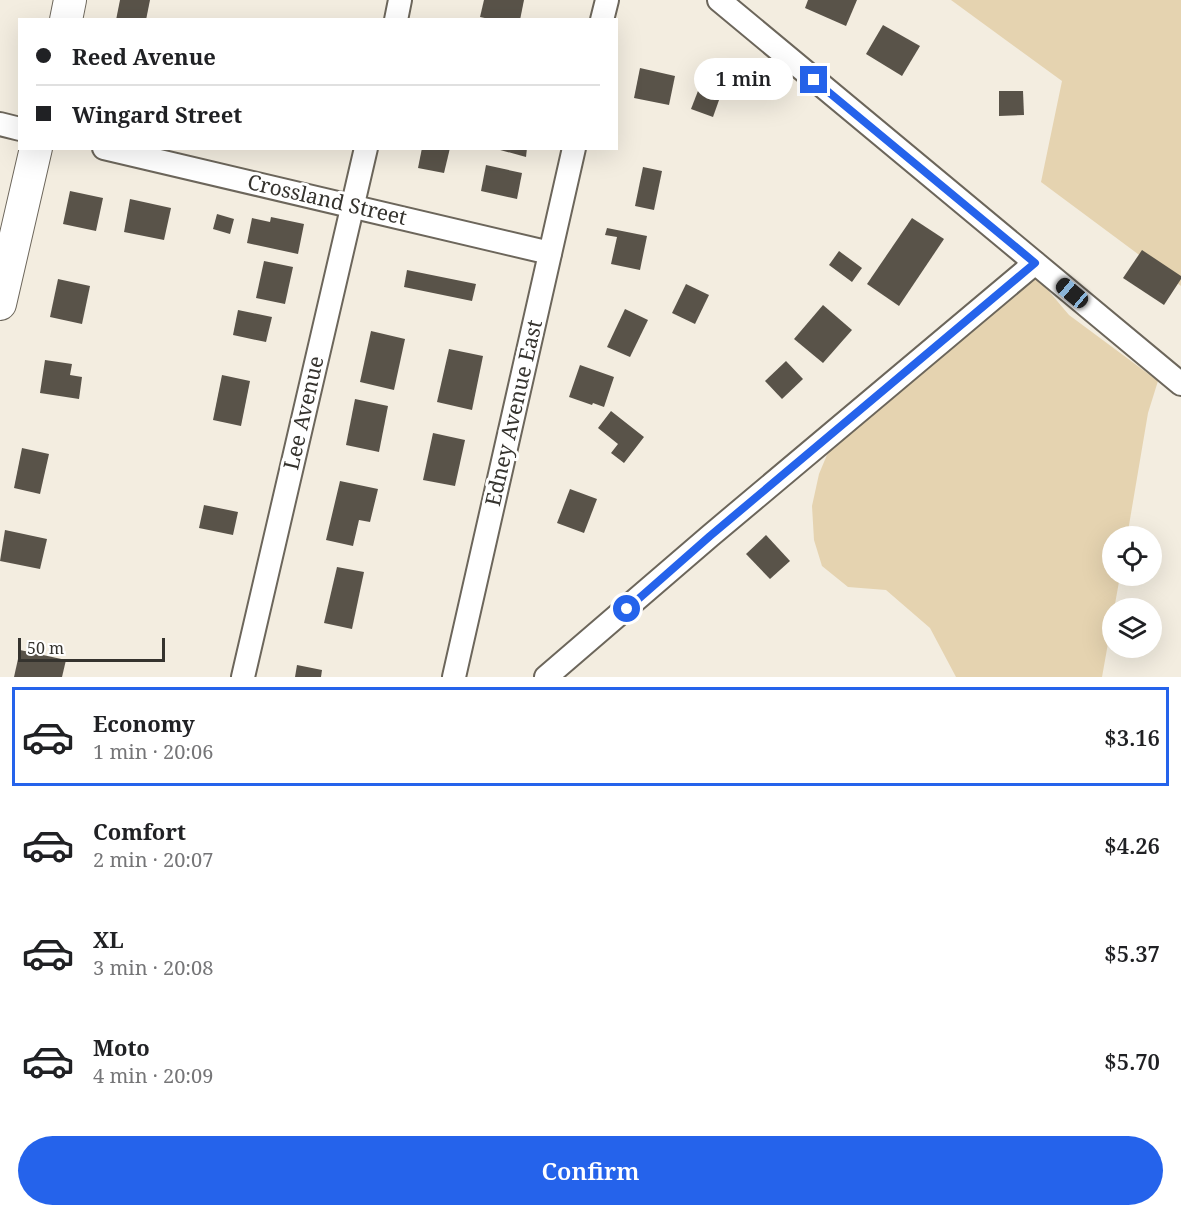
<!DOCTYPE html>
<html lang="en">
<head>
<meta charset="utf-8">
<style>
  :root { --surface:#fff; --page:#f6f6f6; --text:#202124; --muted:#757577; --line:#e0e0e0; --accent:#2563eb }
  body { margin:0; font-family:"Noto Serif",serif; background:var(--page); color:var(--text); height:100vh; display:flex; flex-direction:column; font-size:22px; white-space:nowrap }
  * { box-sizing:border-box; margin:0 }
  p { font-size:20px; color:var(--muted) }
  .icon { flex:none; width:33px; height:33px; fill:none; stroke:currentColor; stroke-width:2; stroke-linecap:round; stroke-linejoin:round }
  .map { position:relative; height:677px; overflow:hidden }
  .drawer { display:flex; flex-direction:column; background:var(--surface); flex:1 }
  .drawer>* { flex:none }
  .banner { position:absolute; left:18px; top:18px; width:600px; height:132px; border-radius:0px; box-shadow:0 6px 24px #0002; display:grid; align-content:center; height:132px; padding:0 18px; background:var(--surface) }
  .tools { position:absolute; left:1102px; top:526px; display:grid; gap:12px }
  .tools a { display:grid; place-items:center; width:60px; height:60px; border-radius:50%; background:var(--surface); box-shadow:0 6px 24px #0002; font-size:30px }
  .scale { position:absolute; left:18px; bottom:15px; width:147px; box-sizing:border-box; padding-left:6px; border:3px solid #35332e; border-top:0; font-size:16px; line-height:21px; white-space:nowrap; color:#35332e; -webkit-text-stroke:4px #fff; paint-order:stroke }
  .end { position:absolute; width:27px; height:27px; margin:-14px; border:8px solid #2563eb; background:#fff; box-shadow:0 0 0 3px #fff }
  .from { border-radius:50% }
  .bubble { position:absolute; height:42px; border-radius:21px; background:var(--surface); box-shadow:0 6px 24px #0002; font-size:20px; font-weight:600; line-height:42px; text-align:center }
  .car { position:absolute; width:18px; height:36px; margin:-18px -9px; border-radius:8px; box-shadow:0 0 4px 2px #0007; background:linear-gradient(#222 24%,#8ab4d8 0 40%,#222 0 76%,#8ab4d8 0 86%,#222 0) }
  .banner b { display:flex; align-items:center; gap:21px; height:57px; font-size:22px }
  .banner b+b { border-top:2px solid var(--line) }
  .banner i { width:15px; height:15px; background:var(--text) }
  ul { padding:10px 0 0; list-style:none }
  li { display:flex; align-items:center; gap:18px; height:99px; margin:0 12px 9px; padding:0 6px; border:3px solid transparent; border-radius:0px }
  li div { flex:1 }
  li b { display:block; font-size:22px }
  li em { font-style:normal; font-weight:600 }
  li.selected { border-color:var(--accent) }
  li>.icon { width:54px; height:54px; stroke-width:1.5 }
  .action { display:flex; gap:12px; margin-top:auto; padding:12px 18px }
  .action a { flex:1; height:69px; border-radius:36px; background:var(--accent); color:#fff; font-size:24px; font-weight:600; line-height:69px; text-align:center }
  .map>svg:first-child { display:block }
  .green { fill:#e5d3b0 }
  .building { fill:#595349 }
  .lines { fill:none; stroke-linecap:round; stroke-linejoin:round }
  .street-casing { stroke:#6c665b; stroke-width:26 }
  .secondary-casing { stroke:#6c665b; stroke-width:34 }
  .street { stroke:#fff; stroke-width:22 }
  .secondary { stroke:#fff; stroke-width:32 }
  .route { stroke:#2563eb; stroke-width:8 }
  .labels { text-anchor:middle; stroke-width:6; stroke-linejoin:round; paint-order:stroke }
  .street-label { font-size:21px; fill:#35332e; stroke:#fff }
</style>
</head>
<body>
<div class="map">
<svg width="1181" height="677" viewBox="0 0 1181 677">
  <rect width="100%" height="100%" fill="#f3ede0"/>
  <!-- green -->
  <g class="green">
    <polygon points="951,0 1181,0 1181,286 1041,182 1062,81"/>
    <polygon points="1036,276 1069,315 1158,381 1148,413 1127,537 1113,537 1113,576 1120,576 1102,677 956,677 930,628 886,590 848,587 822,566 814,540 812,506 819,474 829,450"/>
  </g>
  <!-- building -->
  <g class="building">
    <polygon points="120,0 150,0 146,20 116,20"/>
    <polygon points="484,0 524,0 520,20 494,20 480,17"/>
    <polygon points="808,0 857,0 846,26 805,8"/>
    <polygon points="883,25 920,46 902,76 866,54"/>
    <polygon points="640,68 675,76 669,105 634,98"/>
    <polygon points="703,78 724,86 713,117 691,109"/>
    <polygon points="999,91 1023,91 1024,115 999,116"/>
    <polygon points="422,148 450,148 444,173 418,168"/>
    <polygon points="493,148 527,148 526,157"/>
    <polygon points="486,165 522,173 517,199 481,191"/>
    <polygon points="643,167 662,171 654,210 635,206"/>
    <polygon points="70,191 103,198 96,231 63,224"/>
    <polygon points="130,199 171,208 164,240 124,232"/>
    <polygon points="217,214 234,219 230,234 213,229"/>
    <polygon points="271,217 304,224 298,254 247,243 252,218 270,222"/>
    <polygon points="912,218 944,239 899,306 867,284"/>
    <polygon points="607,228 647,236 640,270 611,264 617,237 605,235"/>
    <polygon points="1142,250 1181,276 1181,279 1164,305 1123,278"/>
    <polygon points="839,251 862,268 852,282 829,265"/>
    <polygon points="264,261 293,267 285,304 256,298"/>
    <polygon points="407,270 476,284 472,301 404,287"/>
    <polygon points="58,279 90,286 82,324 50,317"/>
    <polygon points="686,284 709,295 695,324 672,313"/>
    <polygon points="823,305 852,330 823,363 794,339"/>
    <polygon points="625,309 648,320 630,357 607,347"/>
    <polygon points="238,310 272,317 266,342 233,335"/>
    <polygon points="371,331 405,339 394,390 360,382"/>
    <polygon points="449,349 483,356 472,410 437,402"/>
    <polygon points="45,360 72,364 70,375 82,377 79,399 40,393"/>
    <polygon points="786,361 803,379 782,399 765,381"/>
    <polygon points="580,365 614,377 604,407 593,403 592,405 569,397"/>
    <polygon points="222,375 250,381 241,426 213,420"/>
    <polygon points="355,399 388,406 379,452 346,445"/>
    <polygon points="611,411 644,437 624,463 611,453 618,444 598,428"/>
    <polygon points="433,433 465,440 455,486 423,480"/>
    <polygon points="22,448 49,454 40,494 14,488"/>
    <polygon points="340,481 378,489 370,522 359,520 353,546 326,540"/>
    <polygon points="570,489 597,499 584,533 557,523"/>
    <polygon points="204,505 238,512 233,535 199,528"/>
    <polygon points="5,530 47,539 40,569 0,561"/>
    <polygon points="766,535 790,561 770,579 746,554"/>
    <polygon points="337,567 364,572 352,629 324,623"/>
    <polygon points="20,650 66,660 62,677 14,677"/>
    <polygon points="297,665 322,670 321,677 295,677"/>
  </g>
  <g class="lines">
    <!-- street casing -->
    <g class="street-casing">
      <g id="street">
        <polyline points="719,0 1181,384"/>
        <polyline points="396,20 400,0"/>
        <polyline points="602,20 607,0"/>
        <polyline points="0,124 20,129"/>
        <polyline points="104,148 550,253"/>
        <polyline points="243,677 366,148"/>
        <polyline points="454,677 574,148"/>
        <polyline points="546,677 710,536 1035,263"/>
      </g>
    </g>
    <!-- secondary casing -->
    <g class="secondary-casing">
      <g id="secondary">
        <polyline points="66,20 70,0"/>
        <polyline points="0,304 36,148"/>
      </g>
    </g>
    <!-- street -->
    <use href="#street" class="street"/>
    <!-- secondary -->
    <use href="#secondary" class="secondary"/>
  </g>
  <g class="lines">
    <!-- route -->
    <polyline class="route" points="627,609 710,536 1035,263 814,80"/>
  </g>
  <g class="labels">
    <!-- street labels -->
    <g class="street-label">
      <text transform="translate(327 200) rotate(13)" y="7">Crossland Street</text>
      <text transform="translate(304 413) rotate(-77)" y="7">Lee Avenue</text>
      <text transform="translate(514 413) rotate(-77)" y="7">Edney Avenue East</text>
    </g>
  </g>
</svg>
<div class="tools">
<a><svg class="icon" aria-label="locate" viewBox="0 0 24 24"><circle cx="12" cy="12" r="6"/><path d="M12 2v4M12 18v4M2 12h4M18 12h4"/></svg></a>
<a><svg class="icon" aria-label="layers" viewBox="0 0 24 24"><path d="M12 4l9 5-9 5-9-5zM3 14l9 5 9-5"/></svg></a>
</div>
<div class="scale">50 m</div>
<i class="end from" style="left:627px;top:609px"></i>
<i class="end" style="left:814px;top:80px"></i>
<div class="bubble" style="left:694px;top:58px;width:99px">1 min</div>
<i class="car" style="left:1072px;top:293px;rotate:310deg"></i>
<div class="banner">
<b><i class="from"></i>Reed Avenue</b>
<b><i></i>Wingard Street</b>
</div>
</div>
<section class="drawer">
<ul>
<li class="selected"><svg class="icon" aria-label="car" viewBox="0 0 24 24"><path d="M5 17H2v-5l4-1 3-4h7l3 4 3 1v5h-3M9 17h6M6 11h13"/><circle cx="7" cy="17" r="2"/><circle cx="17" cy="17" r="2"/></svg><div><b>Economy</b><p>1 min · 20:06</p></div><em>$3.16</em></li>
<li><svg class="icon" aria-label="car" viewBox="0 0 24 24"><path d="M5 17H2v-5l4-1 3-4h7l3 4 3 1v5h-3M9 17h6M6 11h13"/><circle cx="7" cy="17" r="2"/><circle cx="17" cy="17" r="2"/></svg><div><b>Comfort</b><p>2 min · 20:07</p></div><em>$4.26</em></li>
<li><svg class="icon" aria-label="car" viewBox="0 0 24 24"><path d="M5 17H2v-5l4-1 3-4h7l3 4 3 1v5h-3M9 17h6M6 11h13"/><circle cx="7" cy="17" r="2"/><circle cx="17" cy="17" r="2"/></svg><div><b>XL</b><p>3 min · 20:08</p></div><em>$5.37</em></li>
<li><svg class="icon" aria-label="car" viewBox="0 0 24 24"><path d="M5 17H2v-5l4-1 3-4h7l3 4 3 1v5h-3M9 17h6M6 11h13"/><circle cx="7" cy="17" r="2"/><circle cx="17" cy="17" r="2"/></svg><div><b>Moto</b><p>4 min · 20:09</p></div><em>$5.70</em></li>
</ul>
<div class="action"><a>Confirm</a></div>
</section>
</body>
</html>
